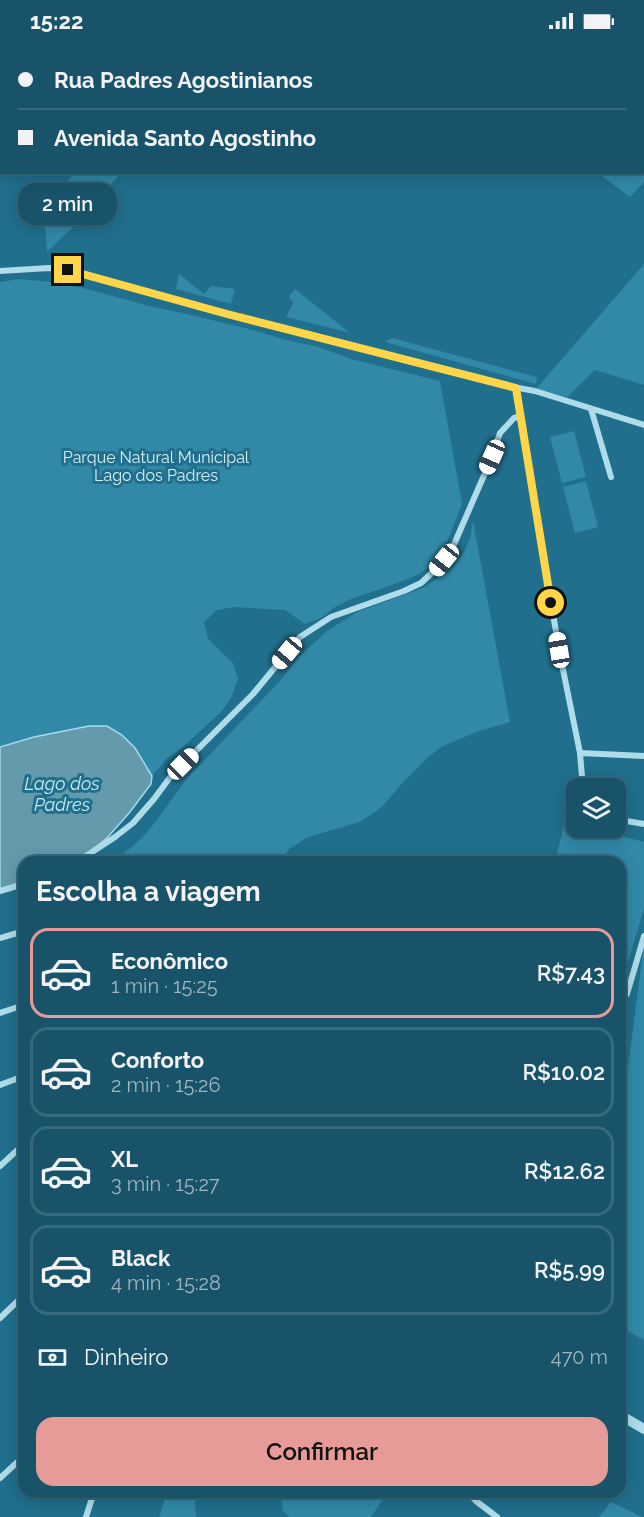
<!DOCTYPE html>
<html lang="pt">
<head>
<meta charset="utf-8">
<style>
  :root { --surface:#185369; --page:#255d71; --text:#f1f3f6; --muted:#9fb6c0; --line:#36697d; --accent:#e69b98 }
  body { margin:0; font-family:Raleway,sans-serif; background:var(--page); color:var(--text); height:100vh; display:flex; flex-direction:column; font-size:22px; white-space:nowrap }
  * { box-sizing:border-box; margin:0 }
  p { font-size:20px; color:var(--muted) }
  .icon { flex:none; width:33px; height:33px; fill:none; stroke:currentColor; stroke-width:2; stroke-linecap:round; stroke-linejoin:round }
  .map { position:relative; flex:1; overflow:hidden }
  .side { position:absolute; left:18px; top:814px; width:608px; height:642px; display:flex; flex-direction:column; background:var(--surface); border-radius:18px; box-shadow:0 3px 15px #0003,0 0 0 2px var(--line) }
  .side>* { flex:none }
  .hud { position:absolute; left:0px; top:0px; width:645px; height:132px; box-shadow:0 3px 15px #0003,0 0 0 2px var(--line); display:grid; align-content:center; height:132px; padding:0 18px; background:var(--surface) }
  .controls { position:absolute; left:566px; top:736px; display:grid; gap:12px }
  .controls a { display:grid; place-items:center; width:60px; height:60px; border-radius:12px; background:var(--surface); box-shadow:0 3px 15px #0003,0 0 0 2px var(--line); font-size:30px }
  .end { position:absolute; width:27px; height:27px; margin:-14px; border:8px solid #ffd54a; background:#111; box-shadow:0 0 0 3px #111 }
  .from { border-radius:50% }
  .bubble { position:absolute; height:42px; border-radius:18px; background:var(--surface); box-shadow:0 3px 15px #0003,0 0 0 2px var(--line); font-size:20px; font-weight:600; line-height:42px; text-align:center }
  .car { position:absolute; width:18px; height:36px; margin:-18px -9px; border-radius:8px; box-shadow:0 0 4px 2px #0007; background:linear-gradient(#fff 24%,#345 0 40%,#fff 0 76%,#345 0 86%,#fff 0) }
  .hud b { display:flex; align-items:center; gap:21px; height:57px; font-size:22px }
  .hud b+b { border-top:2px solid var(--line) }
  .hud i { width:15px; height:15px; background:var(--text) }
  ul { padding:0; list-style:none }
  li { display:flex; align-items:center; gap:18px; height:90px; margin:0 12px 9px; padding:0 6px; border:3px solid var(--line); border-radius:18px }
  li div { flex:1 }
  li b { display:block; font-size:22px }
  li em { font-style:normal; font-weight:600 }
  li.on { border-color:var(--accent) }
  li>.icon { width:54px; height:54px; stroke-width:1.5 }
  h2 { padding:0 18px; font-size:27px; line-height:72px }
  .pay { display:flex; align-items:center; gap:15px; height:66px; padding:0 18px; font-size:22px }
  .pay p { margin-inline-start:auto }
  .cta { display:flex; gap:12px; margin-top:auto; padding:12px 18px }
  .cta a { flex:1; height:69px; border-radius:18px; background:var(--accent); color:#111; font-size:24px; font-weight:600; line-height:69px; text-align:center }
  .status { display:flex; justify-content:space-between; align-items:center; height:42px; padding:0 30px; background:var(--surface); direction:ltr }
  .status svg { height:16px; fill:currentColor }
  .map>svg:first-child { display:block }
  .green { fill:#3189a7 }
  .water { fill:#659aad; stroke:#a1dbed; stroke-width:1.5 }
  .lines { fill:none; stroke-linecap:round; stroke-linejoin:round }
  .minor { stroke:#aedceb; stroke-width:6 }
  .tertiary { stroke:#aedceb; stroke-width:10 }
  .route { stroke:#ffd54a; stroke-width:8 }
  .labels { text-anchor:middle; stroke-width:6; stroke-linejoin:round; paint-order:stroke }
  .park-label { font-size:16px; fill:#d3eff8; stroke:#206f8c }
  .water-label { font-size:18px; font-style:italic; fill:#caebf6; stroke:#206f8c }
</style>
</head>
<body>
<div class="status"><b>15:22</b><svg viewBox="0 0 49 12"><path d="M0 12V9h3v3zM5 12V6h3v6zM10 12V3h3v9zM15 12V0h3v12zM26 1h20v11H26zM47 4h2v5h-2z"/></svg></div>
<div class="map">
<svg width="644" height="1475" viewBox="0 0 644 1475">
  <rect width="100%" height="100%" fill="#206f8c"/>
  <!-- green -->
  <g class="green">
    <polygon points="0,0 69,0 71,1 2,2 1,62 0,60"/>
    <polygon points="75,131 75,130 121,131 93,164 66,141"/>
    <polygon points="598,131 642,131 644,133 644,140 630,155"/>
    <polygon points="44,161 73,185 47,210 44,167"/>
    <polygon points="644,222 644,343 595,328 567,355 536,347"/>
    <polygon points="179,232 204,252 211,244 235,247 231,262 176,247"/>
    <polygon points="19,237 53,240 87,247 153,265 187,272 253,288 286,298 319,305 351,317 440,339 462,462 444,508 433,522 419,532 403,539 351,557 335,565 321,576 305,582 285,568 234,565 217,568 204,580 208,597 233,621 238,637 232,654 222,669 183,705 167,716 152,734 151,742 130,770 107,796 79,818 24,820 0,849 0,240"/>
    <polygon points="295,247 350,291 286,275 293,261 289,254"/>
    <polygon points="392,296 537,335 536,342 385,300"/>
    <polygon points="574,389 586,435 562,441 550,395"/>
    <polygon points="586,439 598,485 575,491 563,445"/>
    <path d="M 473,479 L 510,680 L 479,689 L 443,704 L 428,715 L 403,740 L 382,765 L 360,780 L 308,795 L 289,807 L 280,820 L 111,820 C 124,811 137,802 147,790 C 164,771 176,748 193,730 L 278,641 L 300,614 L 327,589 L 357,570 L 423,546 L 452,527 L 463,512 L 470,496 Z"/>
    <polygon points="565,779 576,782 576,786 591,786 644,800 644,867 620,946 620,820 555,820"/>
    <polygon points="644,901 644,1298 620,1285 620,1088"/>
    <polygon points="167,1451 199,1451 195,1460 196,1475 159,1475"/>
    <polygon points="281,1451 383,1451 384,1456 371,1475 289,1475 283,1469"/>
    <polygon points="611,1460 642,1475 599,1475"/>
  </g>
  <!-- water -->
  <polygon class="water" points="89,684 107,684 122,693 135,706 152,734 151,742 130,770 107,796 79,818 74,820 24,820 24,841 0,849 0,705 34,695"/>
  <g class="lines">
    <!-- minor -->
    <g class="minor">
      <polyline points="0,229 49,226 68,228 227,272 503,343 535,349 644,383"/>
      <polyline points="516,346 559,608 580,711 583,747"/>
      <polyline points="591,367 611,435"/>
      <polyline points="580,711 644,714"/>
      <polyline points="615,777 644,782"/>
      <polyline points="77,820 115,795 133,781 154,757 171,734 253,652 300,595 331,575 404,549 421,541 435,528 452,507 492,415 500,391 514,376 521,374"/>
      <polyline points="0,849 24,842"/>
      <polyline points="0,896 24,889"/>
      <polyline points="620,961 627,952 644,894"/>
      <polyline points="0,971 24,963"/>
      <polyline points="0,1043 24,1034"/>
      <polyline points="0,1124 24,1102"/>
      <polyline points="0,1276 24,1253"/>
      <polyline points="0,1436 24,1414"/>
      <polyline points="468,1450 476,1459 497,1475"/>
      <polyline points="86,1475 94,1450"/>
    </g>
    <!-- tertiary -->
    <polyline class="tertiary" points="620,1373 644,1387"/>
  </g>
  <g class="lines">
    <!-- route -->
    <polyline class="route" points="68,228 227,272 516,346 551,561"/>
  </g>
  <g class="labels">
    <!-- park labels -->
    <g class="park-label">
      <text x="156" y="421">Parque Natural Municipal<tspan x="156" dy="18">Lago dos Padres</tspan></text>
    </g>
    <!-- water labels -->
    <g class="water-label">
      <text x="62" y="748">Lago dos<tspan x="62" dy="21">Padres</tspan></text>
    </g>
  </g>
</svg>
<div class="controls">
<a><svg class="icon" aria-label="layers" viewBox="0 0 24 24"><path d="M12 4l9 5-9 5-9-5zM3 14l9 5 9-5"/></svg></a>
</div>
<i class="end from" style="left:551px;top:561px"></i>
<i class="end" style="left:68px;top:228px"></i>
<div class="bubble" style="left:18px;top:141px;width:99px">2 min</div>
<i class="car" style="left:492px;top:415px;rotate:204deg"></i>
<i class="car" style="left:444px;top:518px;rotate:219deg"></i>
<i class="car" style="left:559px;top:608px;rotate:351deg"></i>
<i class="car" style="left:287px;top:611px;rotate:220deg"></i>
<i class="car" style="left:183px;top:722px;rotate:45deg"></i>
<div class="hud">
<b><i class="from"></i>Rua Padres Agostinianos</b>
<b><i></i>Avenida Santo Agostinho</b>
</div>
<section class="side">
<h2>Escolha a viagem</h2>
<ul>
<li class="on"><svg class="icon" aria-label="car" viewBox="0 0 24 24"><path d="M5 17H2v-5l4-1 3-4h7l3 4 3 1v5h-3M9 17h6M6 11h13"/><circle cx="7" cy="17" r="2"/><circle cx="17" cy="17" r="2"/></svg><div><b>Econômico</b><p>1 min · 15:25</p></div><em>R$7.43</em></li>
<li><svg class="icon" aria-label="car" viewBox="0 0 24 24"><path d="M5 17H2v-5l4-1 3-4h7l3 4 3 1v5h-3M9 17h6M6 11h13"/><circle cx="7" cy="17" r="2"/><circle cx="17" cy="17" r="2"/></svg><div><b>Conforto</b><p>2 min · 15:26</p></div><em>R$10.02</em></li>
<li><svg class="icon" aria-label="car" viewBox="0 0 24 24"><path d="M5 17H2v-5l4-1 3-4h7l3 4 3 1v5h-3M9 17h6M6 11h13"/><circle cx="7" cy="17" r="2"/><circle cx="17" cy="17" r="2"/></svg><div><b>XL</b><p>3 min · 15:27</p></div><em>R$12.62</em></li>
<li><svg class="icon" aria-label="car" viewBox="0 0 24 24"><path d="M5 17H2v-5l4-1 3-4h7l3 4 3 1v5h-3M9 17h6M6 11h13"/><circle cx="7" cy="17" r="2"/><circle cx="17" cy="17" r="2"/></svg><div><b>Black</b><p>4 min · 15:28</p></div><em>R$5.99</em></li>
</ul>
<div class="pay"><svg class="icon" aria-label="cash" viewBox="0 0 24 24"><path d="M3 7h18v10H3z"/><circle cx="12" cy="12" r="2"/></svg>Dinheiro<p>470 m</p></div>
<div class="cta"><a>Confirmar</a></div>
</section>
</div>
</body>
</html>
